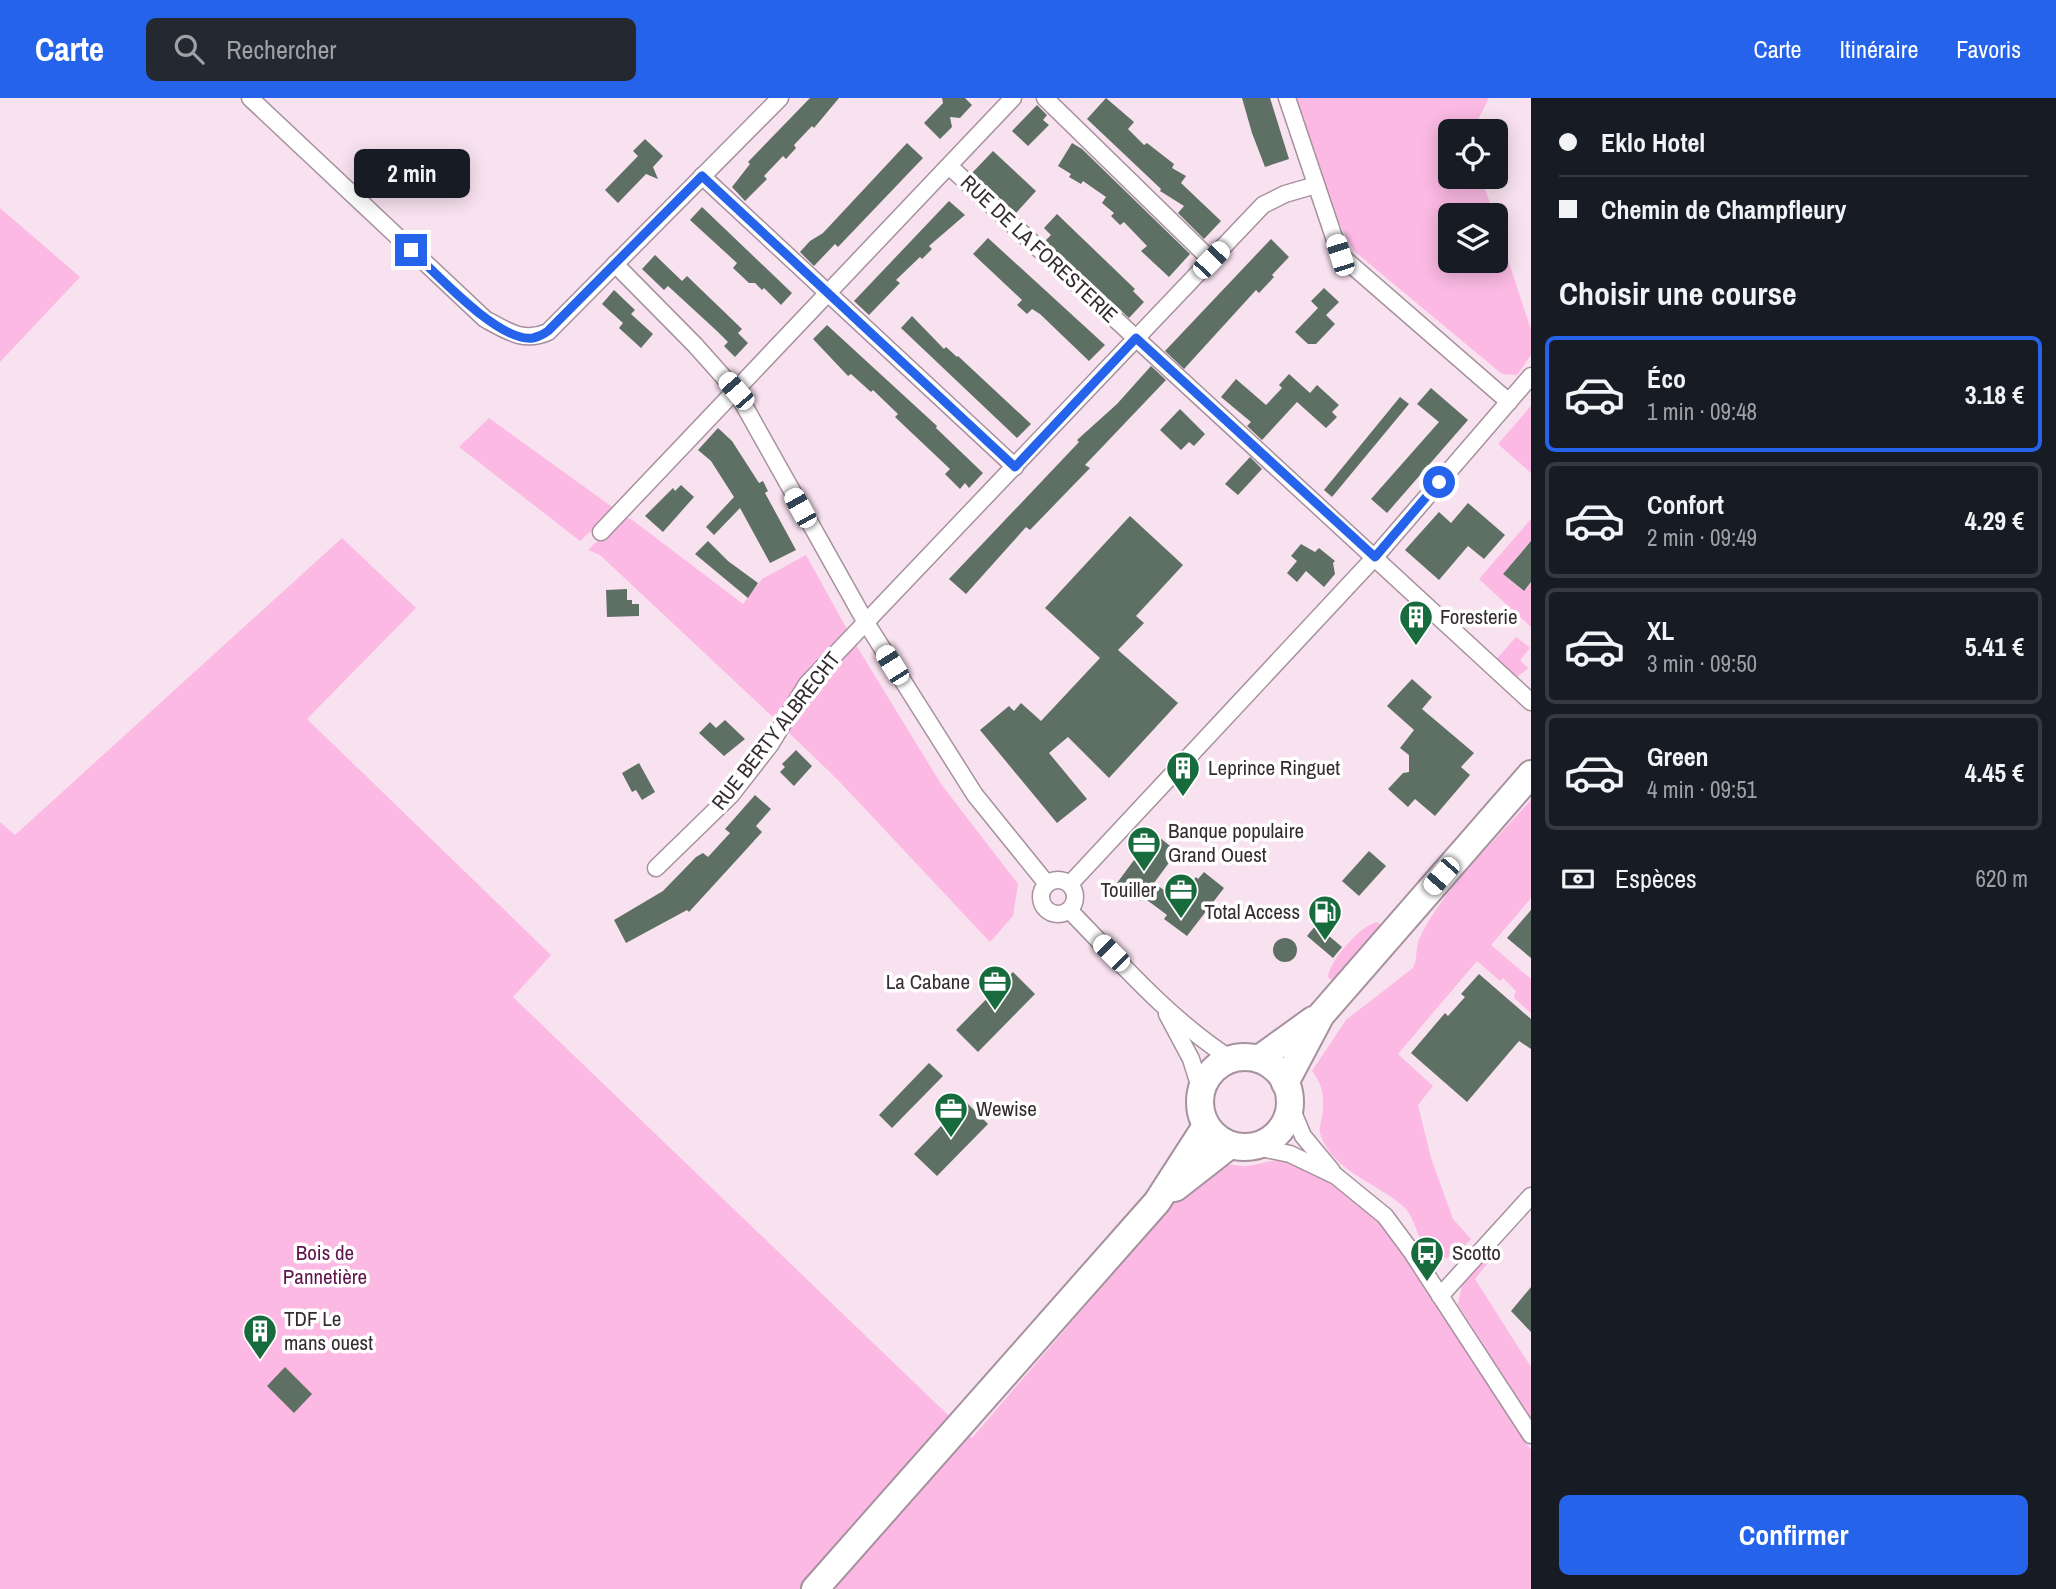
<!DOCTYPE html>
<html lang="fr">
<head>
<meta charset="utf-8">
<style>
  :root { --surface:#171b24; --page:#242831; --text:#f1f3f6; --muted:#9ea1a6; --line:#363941; --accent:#2563eb }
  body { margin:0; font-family:"Archivo Narrow",sans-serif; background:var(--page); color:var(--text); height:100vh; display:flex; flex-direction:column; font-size:26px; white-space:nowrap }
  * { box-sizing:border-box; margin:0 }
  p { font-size:23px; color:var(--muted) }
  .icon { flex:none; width:38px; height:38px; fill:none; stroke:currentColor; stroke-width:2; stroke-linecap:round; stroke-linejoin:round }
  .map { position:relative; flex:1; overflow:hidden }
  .panel { display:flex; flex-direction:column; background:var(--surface); width:525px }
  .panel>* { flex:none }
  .guide { display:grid; align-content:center; height:154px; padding:0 28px; background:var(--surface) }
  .buttons { position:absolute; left:1438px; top:21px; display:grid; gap:14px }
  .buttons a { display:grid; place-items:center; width:70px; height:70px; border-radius:10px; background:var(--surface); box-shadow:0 4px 18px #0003; font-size:35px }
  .end { position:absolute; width:32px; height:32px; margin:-16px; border:9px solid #2563eb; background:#fff; box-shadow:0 0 0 4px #fff }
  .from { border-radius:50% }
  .bubble { position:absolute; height:49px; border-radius:10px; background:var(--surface); box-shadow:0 4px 18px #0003; font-size:23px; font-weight:700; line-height:49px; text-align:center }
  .car { position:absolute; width:21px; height:42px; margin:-21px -10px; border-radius:9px; box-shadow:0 0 5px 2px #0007; background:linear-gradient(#fff 24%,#345 0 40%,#fff 0 76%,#345 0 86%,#fff 0) }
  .guide b { display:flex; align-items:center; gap:24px; height:66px; font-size:26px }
  .guide b+b { border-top:2px solid var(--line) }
  .guide i { width:18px; height:18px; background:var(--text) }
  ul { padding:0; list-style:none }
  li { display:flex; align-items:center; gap:21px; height:116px; margin:0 14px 10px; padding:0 14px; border:4px solid var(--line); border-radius:10px }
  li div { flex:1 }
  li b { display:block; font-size:26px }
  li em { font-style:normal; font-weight:700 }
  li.current { border-color:var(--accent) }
  li>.icon { width:63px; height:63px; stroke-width:1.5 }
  h2 { padding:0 28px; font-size:32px; line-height:84px }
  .pay { display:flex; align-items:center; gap:18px; height:77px; padding:0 28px; font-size:26px }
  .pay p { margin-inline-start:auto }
  .button { display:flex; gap:14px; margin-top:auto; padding:14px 28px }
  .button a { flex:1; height:80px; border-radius:10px; background:var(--accent); color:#fff; font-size:28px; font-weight:700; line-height:80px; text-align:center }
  header { display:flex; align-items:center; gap:42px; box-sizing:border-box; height:98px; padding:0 35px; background:var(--accent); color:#fff }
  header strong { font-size:33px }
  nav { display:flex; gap:38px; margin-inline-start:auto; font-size:24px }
  .search { width:490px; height:63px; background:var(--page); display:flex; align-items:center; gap:18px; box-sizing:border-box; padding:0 24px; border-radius:10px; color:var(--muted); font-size:26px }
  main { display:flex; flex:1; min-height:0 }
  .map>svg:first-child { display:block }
  .green { fill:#fbb9e3 }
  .building { fill:#5e7063 }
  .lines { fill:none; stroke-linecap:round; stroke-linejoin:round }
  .street-casing { stroke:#a6919e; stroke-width:19 }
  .primary-casing { stroke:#a6919e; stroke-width:30 }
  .street { stroke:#fff; stroke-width:16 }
  .primary { stroke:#fff; stroke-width:26 }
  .route { stroke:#2563eb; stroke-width:9 }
  .labels { text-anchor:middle; stroke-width:7; stroke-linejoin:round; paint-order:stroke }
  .street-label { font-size:21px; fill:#352c32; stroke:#fff }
  .poi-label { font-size:21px; fill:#352c32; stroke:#fff; text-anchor:start }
  .park-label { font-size:21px; fill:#60144c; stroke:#fff }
</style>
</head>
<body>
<header>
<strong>Carte</strong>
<div class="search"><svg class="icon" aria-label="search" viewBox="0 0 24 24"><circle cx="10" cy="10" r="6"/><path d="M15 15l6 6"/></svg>Rechercher</div>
<nav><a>Carte</a><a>Itinéraire</a><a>Favoris</a></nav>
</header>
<main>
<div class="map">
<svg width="1531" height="1491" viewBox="0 0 1531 1491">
  <rect width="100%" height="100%" fill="#f8e2ef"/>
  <!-- green -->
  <g class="green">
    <polygon points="1296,0 1489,0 1472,33 1451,33 1451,79 1481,79 1494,117 1451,117 1451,163 1496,163 1496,125 1531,232 1531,257 1517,277 1502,276 1354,153 1336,119"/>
    <polygon points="0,110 80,179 0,264"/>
    <polygon points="1531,308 1531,375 1498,346"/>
    <polygon points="489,320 615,411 580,443 459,349"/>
    <polygon points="623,419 631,421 743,506 762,481 806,457 848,533 778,624 600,457 588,452"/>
    <polygon points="1531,421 1531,447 1529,445 1503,476 1523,493 1531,485 1531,529 1479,481"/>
    <path d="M 342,440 L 416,510 L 307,621 L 551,857 L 513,899 L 972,1340 L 1189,1087 C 1200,1081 1211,1074 1222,1068 C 1230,1065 1240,1069 1249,1068 C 1264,1066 1276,1059 1292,1063 C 1332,1075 1384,1126 1409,1159 L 1406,1162 L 1426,1193 L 1430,1192 L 1531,1352 L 1531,1491 L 0,1491 L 0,724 L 15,737 Z"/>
    <polygon points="1516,539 1530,550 1520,562 1528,570 1514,582 1494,564"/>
    <polygon points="853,542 941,686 1018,786 1013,818 990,844 837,681 786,632 808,594"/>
    <path d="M 1531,702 L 1531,800 L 1491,847 L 1531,881 L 1531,915 L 1514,900 L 1516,893 L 1503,880 L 1500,883 L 1477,863 L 1398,956 L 1433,988 L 1418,1007 L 1431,1060 L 1453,1121 L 1471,1141 C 1462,1151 1451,1165 1435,1158 C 1418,1151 1417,1121 1404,1109 C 1378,1085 1331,1073 1320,1035 C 1319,1029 1321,1024 1322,1019 C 1325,1001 1323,987 1312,973 L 1346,922 L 1413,870 C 1418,860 1415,848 1420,839 C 1445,789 1494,744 1531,702 Z"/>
    <path d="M 1377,824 L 1384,829 L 1335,885 L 1328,879 C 1329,863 1361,827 1377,824 Z"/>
    <polygon points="1493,1151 1497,1154 1475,1181 1531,1269 1531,1321 1458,1207 1462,1187"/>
  </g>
  <!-- building -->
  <g class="building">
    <polygon points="810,0 839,0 814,30 812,28 794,47 796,50 786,61 783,58 764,78 767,81 745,103 732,89 750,66 748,64"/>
    <polygon points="942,0 965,0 972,7 960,20 950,19 952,29 940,41 924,25 943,5"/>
    <polygon points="1106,0 1134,24 1128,31 1144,47 1147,45 1174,66 1172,70 1186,78 1181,85 1221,123 1204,141 1178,115 1184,108 1160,93 1161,91 1087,21"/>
    <polygon points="1242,0 1270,0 1289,61 1265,69 1252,35"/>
    <polygon points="1037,7 1047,17 1043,22 1049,27 1028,48 1012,33"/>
    <polygon points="645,41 663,58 653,69 658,81 646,76 618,105 605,92 638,58 633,53"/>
    <polygon points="907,45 923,60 838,149 835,146 814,168 800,154 810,143 823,135"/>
    <polygon points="1072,45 1082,51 1190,156 1169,179 1141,153 1147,148 1124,124 1120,127 1111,118 1114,115 1102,105 1106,99 1083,83 1081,86 1069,79 1071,76 1058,68"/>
    <polygon points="993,53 1036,93 1016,115 972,75"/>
    <polygon points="949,103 965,117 929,148 932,151 922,161 920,159 896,182 900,185 869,217 854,203"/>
    <polygon points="702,109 792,195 781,207 764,190 762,192 755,185 749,185 733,170 737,165 690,122"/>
    <polygon points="1057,116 1135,191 1133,193 1144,204 1129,220 1045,143 1051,137 1044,130"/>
    <polygon points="988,140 1105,247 1089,263 1040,216 1032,211 1027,216 1017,207 1022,202 973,156"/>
    <polygon points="1271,141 1289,159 1272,177 1274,179 1259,195 1256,192 1184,271 1165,253"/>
    <polygon points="655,157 682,183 687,178 742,231 738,235 748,245 735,259 724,248 728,244 718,234 668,188 664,192 642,171"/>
    <polygon points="1324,190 1339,204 1326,217 1335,226 1316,246 1308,246 1295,234 1318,210 1311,203"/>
    <polygon points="614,192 635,212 631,216 653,236 641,250 619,230 623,225 602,206"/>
    <polygon points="912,218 944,251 946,249 957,259 958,258 1031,326 1017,340 901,230"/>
    <polygon points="827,227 937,328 936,330 983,375 969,390 965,385 960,391 945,376 950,371 895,319 898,316 873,292 871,294 851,276 848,278 813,241"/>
    <polygon points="1151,268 1166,282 1085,367 1090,370 1030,432 1026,429 966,496 949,481 1079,344 1077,342 1117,306"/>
    <polygon points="1289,276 1310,295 1317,287 1339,307 1332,314 1337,319 1326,330 1297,304 1262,342 1247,328 1251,324 1221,299 1236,281 1266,307 1282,290 1279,287"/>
    <polygon points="1431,290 1468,322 1387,415 1371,401 1439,324 1417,306"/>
    <polygon points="1400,299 1409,306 1332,399 1324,392"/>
    <polygon points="1180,311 1205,336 1194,348 1189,344 1181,352 1160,332"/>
    <polygon points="718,330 732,343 759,385 763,383 768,393 765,395 796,452 770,465 740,410 714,437 706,429 734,399 711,363 698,352"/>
    <polygon points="1250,359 1262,371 1238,397 1225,386"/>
    <polygon points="681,387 694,399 663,434 645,418 673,390 675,393"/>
    <polygon points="1468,405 1505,437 1484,461 1468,448 1439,482 1405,452 1439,414 1451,425"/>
    <polygon points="1130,418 1183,467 1136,518 1144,525 1118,552 1178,605 1109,680 1068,639 1049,655 1087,701 1057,725 980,632 1009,608 1014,613 1021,605 1041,623 1100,560 1045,510"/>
    <polygon points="708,443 728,463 758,485 748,500 695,456"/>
    <polygon points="1531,443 1531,484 1524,493 1503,476"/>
    <polygon points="1301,446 1315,454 1319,450 1335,463 1333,465 1335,476 1324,489 1306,473 1297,484 1287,475 1297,463 1291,458"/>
    <polygon points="627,491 627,502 632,502 632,506 639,506 639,518 607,519 606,492"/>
    <polygon points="1412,581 1432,599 1422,611 1474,655 1461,669 1470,677 1435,718 1415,701 1408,709 1388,691 1403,675 1409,674 1409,657 1400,650 1414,632 1387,608"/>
    <polygon points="725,622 745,641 724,658 699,635 710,624 716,630"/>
    <polygon points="796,652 812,668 794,688 780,674 785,669 782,666"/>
    <polygon points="639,665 655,694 642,702 636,692 632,694 622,675"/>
    <polygon points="755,697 771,711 756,728 762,734 743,755 689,814 687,812 626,845 614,822 663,793 696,759 703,755 708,759 730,735 725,731"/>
    <polygon points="1154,735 1175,752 1169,760 1171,762 1154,785 1178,802 1196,779 1198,781 1204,774 1224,790 1187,838 1164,821 1167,817 1143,799 1140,803 1117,785"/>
    <polygon points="1369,753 1386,768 1359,798 1342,783"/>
    <polygon points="1531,812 1531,860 1507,840"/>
    <polygon points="1316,827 1342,849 1333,860 1307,838"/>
    <circle cx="1285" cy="852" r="12"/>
    <polygon points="1013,874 1035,896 978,954 956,932"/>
    <polygon points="1479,876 1531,921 1531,951 1519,943 1467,1004 1411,955 1445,915 1448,918 1465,899 1461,896"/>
    <polygon points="929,965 943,978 892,1030 879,1017"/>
    <polygon points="965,1003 988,1026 937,1078 914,1056"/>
    <polygon points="1531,1189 1531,1234 1511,1213"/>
    <polygon points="285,1269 312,1296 294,1315 267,1288"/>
  </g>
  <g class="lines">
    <!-- street casing -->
    <g class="street-casing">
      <g id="street">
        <path d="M 250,0 L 485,221 C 507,233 524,245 548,234 L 780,0"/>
        <polyline points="1045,0 1211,162"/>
        <polyline points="1287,0 1340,157 1509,304"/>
        <polyline points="949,68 1531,604"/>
        <polyline points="702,78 1015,369"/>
        <polyline points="615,166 695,247 736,293 865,523 975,697 1047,786"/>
        <polyline points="601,434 1013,0"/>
        <polyline points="656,770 731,697 770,647 807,586 1263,107 1285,96 1316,87"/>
        <circle cx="1058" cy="799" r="17"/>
        <polyline points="1070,786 1375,459 1531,278"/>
        <path d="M 1070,813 C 1121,865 1170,922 1231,961"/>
        <polyline points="1167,916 1191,961 1201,993"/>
        <polyline points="1290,1007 1303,1038 1332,1073"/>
        <polyline points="1252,1048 1290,1056 1336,1078 1385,1118 1411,1153 1531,1337"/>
        <polyline points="1440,1198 1531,1098"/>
      </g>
    </g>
    <!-- primary casing -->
    <g class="primary-casing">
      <g id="primary">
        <circle cx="1245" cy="1004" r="45"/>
        <polyline points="1259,961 1313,922"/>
        <polyline points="1285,985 1321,917 1531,676"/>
        <polyline points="1175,1090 1230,1047"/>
        <polyline points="815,1491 1157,1104 1206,1028"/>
      </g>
    </g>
    <!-- street -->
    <use href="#street" class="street"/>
    <!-- primary -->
    <use href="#primary" class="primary"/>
  </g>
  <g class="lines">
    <!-- route -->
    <path class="route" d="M 411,152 C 436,175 499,245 533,240 C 538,239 544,236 548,233 L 702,78 L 1015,369 L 1136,240 L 1375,459 L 1439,384"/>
  </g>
  <!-- icons -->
  <defs>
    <g id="building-pin" transform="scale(1.75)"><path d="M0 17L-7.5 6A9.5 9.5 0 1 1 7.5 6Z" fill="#186b3c" stroke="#fff"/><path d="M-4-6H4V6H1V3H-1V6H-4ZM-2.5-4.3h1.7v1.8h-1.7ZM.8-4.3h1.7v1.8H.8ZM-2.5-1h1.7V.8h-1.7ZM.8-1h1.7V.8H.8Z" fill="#fff"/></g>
    <g id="office-pin" transform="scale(1.75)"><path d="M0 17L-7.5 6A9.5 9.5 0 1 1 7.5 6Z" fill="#186b3c" stroke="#fff"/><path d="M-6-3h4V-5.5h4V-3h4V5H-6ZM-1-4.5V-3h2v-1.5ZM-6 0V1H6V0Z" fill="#fff"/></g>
    <g id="fuel-pin" transform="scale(1.75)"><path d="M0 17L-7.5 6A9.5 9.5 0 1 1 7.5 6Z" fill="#186b3c" stroke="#fff"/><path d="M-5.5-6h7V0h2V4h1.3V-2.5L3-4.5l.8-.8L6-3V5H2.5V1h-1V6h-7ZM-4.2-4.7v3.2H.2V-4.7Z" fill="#fff"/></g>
    <g id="bus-pin" transform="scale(1.75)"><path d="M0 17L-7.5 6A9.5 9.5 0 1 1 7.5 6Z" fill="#186b3c" stroke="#fff"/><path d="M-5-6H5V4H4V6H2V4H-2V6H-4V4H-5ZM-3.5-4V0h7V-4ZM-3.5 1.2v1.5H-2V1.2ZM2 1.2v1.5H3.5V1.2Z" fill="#fff"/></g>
  </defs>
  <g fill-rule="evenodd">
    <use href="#building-pin" x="1416" y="519"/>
    <use href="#building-pin" x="1183" y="670"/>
    <use href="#office-pin" x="1144" y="745"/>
    <use href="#office-pin" x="1181" y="792"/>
    <use href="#fuel-pin" x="1325" y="814"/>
    <use href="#office-pin" x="995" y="884"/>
    <use href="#office-pin" x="951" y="1011"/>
    <use href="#bus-pin" x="1427" y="1155"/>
    <use href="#building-pin" x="260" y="1233"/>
  </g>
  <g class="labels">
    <!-- street labels -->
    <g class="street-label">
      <text transform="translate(1039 151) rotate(43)" y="7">RUE DE LA FORESTERIE</text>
      <text transform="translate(776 633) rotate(-52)" y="7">RUE BERTY ALBRECHT</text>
    </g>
    <!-- poi labels -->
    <g class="poi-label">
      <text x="1440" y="526">Foresterie</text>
      <text x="1208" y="677">Leprince Ringuet</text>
      <text x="1168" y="740">Banque populaire<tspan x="1168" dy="24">Grand Ouest</tspan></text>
      <text x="1156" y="799" text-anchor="end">Touiller</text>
      <text x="1300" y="821" text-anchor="end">Total Access</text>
      <text x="970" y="891" text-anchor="end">La Cabane</text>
      <text x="976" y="1018">Wewise</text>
      <text x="1452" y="1162">Scotto</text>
      <text x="284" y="1228">TDF Le<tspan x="284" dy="24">mans ouest</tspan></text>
    </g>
    <!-- park labels -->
    <g class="park-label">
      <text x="325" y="1162">Bois de<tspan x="325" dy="24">Pannetière</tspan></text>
    </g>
  </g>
</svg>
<div class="buttons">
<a><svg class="icon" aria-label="locate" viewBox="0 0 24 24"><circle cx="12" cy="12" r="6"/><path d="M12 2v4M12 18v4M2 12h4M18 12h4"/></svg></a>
<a><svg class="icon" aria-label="layers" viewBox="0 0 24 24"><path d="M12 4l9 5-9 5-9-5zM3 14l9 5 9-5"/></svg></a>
</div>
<i class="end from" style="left:1439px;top:384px"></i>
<i class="end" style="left:411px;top:152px"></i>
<div class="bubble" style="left:354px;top:51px;width:116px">2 min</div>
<i class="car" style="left:1340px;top:157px;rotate:342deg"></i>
<i class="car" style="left:1211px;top:162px;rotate:44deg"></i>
<i class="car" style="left:736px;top:293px;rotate:319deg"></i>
<i class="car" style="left:800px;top:410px;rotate:331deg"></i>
<i class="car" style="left:892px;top:567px;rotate:328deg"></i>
<i class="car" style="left:1441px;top:778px;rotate:221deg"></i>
<i class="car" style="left:1111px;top:855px;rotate:315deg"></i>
</div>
<section class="panel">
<div class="guide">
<b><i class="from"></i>Eklo Hotel</b>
<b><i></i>Chemin de Champfleury</b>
</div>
<h2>Choisir une course</h2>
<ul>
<li class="current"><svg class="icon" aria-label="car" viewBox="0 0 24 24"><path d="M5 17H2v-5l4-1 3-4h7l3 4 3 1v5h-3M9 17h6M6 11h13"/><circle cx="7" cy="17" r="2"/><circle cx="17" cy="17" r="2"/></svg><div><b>Éco</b><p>1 min · 09:48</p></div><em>3.18 €</em></li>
<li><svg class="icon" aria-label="car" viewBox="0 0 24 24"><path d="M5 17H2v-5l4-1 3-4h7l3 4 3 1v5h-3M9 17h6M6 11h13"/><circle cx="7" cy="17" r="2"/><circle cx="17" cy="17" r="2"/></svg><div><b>Confort</b><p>2 min · 09:49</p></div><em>4.29 €</em></li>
<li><svg class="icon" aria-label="car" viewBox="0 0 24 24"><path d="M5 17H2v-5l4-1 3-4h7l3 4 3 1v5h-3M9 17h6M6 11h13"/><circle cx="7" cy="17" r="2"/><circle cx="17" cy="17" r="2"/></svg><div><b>XL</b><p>3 min · 09:50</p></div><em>5.41 €</em></li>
<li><svg class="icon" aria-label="car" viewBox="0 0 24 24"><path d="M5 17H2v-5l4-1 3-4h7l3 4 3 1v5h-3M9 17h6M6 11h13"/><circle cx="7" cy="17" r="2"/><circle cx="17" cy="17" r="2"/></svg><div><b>Green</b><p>4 min · 09:51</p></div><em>4.45 €</em></li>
</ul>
<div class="pay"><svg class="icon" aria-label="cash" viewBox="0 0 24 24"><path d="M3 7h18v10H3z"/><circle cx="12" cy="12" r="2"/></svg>Espèces<p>620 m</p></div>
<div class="button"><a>Confirmer</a></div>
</section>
</main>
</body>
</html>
